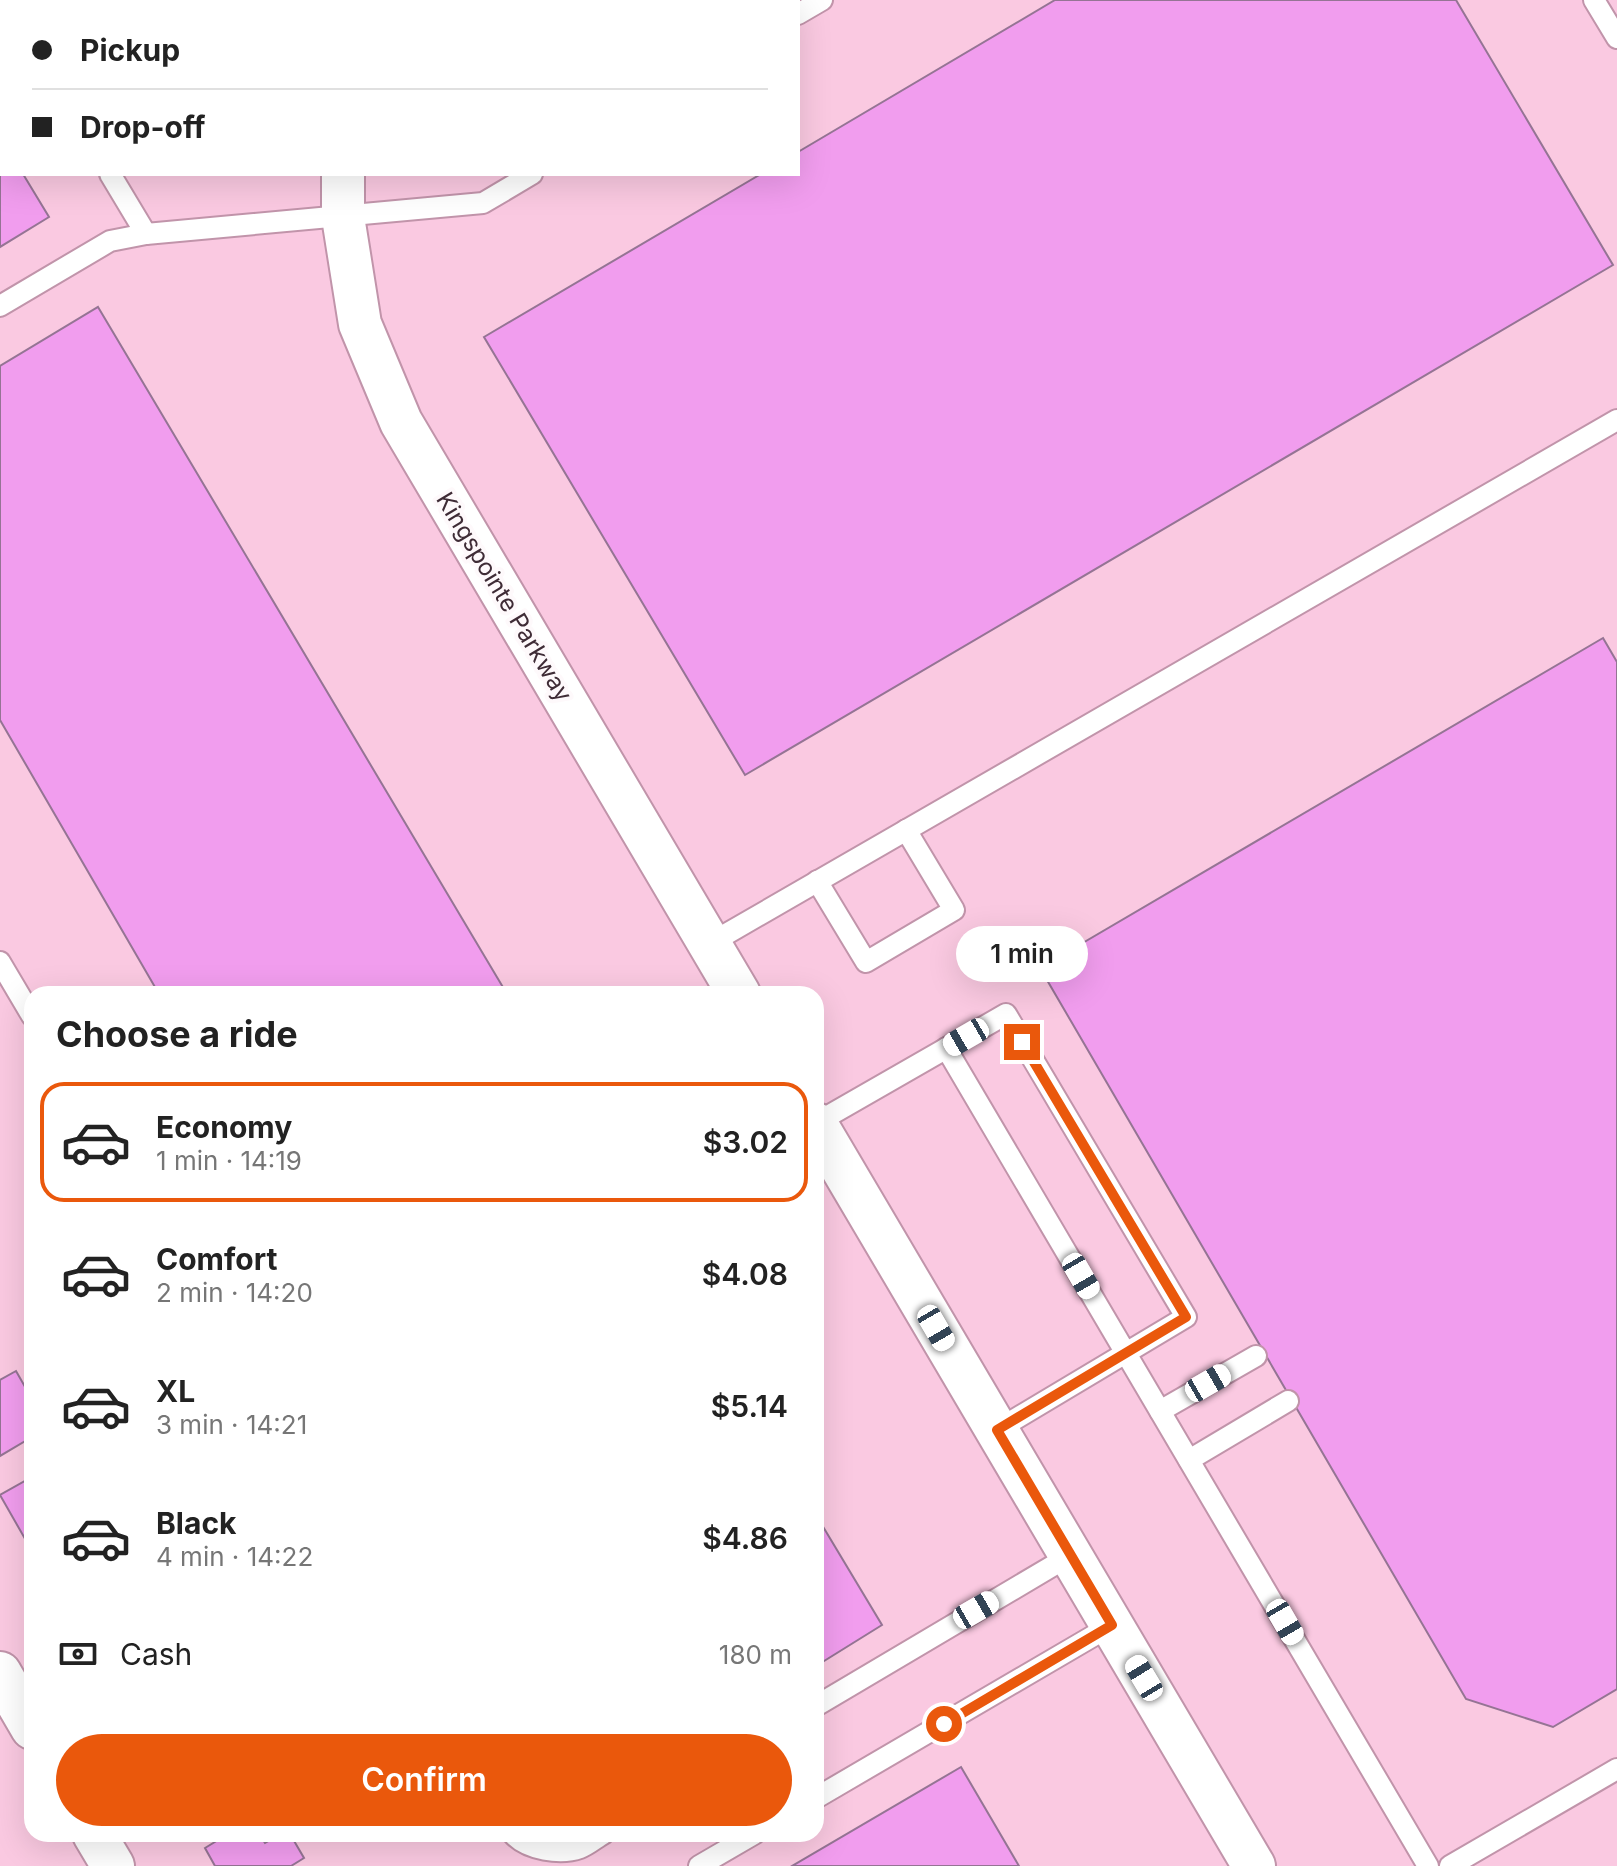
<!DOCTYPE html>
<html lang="en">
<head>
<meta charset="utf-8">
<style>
  :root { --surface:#fff; --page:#f2f2f2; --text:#222; --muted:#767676; --line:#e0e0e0; --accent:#ea580c }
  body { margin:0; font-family:Inter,sans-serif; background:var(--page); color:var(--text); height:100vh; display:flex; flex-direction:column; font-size:30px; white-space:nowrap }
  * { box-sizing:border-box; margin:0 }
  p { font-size:26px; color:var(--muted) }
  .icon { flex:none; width:44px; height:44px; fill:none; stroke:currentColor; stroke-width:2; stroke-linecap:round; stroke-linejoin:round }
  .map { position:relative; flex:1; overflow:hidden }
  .panel { position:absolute; left:24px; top:986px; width:800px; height:856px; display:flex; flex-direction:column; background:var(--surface); border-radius:24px; box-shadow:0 8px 32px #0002 }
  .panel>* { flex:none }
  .top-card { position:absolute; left:0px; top:0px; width:800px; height:176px; box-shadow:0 8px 32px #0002; display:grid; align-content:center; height:176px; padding:0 32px; background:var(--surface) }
  .end { position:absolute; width:36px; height:36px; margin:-18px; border:10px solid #ea580c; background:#fff; box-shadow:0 0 0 4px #fff }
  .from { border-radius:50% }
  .bubble { position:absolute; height:56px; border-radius:28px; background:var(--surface); box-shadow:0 8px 32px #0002; font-size:26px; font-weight:600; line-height:56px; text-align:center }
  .car { position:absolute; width:24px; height:48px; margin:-24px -12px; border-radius:10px; box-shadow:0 0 6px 2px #0007; background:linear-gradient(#fff 24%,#345 0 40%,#fff 0 76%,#345 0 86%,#fff 0) }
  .top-card b { display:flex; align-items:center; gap:28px; height:76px; font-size:30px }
  .top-card b+b { border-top:2px solid var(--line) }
  .top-card i { width:20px; height:20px; background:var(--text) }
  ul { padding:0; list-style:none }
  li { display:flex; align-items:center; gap:24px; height:120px; margin:0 16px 12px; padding:0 16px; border:4px solid transparent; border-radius:24px }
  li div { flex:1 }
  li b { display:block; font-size:30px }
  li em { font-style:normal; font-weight:600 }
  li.active { border-color:var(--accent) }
  li>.icon { width:72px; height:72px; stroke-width:1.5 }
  h2 { padding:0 32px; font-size:36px; line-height:96px }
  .pay { display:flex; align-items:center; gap:20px; height:88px; padding:0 32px; font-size:30px }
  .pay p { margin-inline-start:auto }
  .action { display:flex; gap:16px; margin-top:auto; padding:16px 32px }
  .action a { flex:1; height:92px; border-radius:48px; background:var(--accent); color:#fff; font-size:32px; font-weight:600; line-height:92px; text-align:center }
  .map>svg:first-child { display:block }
  .building { fill:#f19dee; stroke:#957494; stroke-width:2 }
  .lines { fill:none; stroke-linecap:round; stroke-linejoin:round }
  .service-casing { stroke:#c194aa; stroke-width:24 }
  .minor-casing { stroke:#c194aa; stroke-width:46 }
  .service { stroke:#fff; stroke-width:20 }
  .minor { stroke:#fff; stroke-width:42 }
  .route { stroke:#ea580c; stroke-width:10 }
  .labels { text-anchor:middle; stroke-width:8; stroke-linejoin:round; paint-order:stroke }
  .street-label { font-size:24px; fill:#3f2c36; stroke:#fef9fb }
</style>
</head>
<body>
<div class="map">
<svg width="1617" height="1866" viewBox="0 0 1617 1866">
  <rect width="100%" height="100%" fill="#fac9e1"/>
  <!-- building -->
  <g class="building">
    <polygon points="1055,0 1456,0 1613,265 745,775 484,337 761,174 798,174 798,152"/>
    <polygon points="0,135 2,174 23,174 49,217 0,247"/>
    <polygon points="98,307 507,994 159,994 0,720 0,366"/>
    <polygon points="1603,638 1617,662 1617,1689 1553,1727 1466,1699 1040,968"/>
    <polygon points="16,1371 32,1399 32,1437 0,1456 0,1380"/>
    <polygon points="32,1477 32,1551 0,1495"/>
    <polygon points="816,1515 882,1625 816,1666"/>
    <polygon points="961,1767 1019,1866 792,1866"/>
    <polygon points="228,1834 259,1834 265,1843 281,1834 290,1834 304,1858 291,1866 215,1866 205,1848"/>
  </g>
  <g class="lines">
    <!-- service casing -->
    <g class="service-casing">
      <g id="service">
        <polyline points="104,0 105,2"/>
        <polyline points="1594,0 1617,38"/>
        <polyline points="0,3 2,6"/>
        <polyline points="798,14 822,0"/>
        <polyline points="110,174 146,234"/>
        <polyline points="0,306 110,241 146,234 483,203 532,174"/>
        <polyline points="817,881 866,962 954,910 906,830"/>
        <polyline points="709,944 1617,420"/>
        <polyline points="0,962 32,1016"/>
        <polyline points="946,1048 1428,1866"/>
        <polyline points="816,1123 1006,1014 1186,1317 997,1430"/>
        <polyline points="1160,1411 1256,1356"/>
        <polyline points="1189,1460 1288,1401"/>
        <polyline points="816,1706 1071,1555"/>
        <polyline points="816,1798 1112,1625"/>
        <path d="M 513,1834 C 527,1850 561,1855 580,1848 C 588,1845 596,1838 603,1834"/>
        <polyline points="699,1866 754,1834"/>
        <polyline points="1450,1866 1617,1769"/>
      </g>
    </g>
    <!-- minor casing -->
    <g class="minor-casing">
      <g id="minor">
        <polyline points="388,2 389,0"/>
        <polyline points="343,174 343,217 360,324 401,422 739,994"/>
        <polyline points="816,1124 1254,1866"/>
        <polyline points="0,1673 32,1728"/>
        <polyline points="94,1834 113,1866"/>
      </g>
    </g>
    <!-- service -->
    <use href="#service" class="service"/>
    <!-- minor -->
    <use href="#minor" class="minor"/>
  </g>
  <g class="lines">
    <!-- route -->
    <polyline class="route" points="944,1724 1112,1625 997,1430 1186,1317 1022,1042"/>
  </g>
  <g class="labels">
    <!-- street labels -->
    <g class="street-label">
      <text transform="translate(504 597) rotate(59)" y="8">Kingspointe Parkway</text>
    </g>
  </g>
</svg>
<i class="end from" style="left:944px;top:1724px"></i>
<i class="end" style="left:1022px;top:1042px"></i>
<div class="bubble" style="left:956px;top:926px;width:132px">1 min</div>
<i class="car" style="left:966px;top:1037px;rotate:240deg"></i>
<i class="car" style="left:1081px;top:1276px;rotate:150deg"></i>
<i class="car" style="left:936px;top:1328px;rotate:150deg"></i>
<i class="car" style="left:1208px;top:1383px;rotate:60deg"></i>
<i class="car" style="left:976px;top:1610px;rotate:60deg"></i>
<i class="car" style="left:1285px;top:1622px;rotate:150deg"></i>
<i class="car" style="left:1144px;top:1678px;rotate:329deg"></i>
<div class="top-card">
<b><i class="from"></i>Pickup</b>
<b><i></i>Drop-off</b>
</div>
<section class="panel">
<h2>Choose a ride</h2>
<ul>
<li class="active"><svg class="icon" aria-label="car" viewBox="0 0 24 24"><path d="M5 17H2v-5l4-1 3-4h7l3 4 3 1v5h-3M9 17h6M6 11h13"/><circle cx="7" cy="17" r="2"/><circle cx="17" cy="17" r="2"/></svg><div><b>Economy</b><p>1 min · 14:19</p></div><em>$3.02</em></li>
<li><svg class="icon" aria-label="car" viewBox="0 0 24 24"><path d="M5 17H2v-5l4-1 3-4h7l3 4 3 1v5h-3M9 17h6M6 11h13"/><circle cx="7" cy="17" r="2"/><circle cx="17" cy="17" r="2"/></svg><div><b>Comfort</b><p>2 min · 14:20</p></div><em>$4.08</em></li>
<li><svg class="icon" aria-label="car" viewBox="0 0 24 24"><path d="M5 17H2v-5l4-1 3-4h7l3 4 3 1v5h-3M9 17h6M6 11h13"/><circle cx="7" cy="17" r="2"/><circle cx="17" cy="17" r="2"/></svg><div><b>XL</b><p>3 min · 14:21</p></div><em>$5.14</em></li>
<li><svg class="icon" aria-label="car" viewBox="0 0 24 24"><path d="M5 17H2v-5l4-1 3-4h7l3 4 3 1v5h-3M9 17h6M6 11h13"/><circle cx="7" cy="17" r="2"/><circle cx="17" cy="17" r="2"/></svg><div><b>Black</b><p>4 min · 14:22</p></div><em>$4.86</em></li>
</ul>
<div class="pay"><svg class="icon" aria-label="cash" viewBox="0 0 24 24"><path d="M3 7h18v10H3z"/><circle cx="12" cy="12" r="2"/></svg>Cash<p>180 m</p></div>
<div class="action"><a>Confirm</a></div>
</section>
</div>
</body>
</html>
